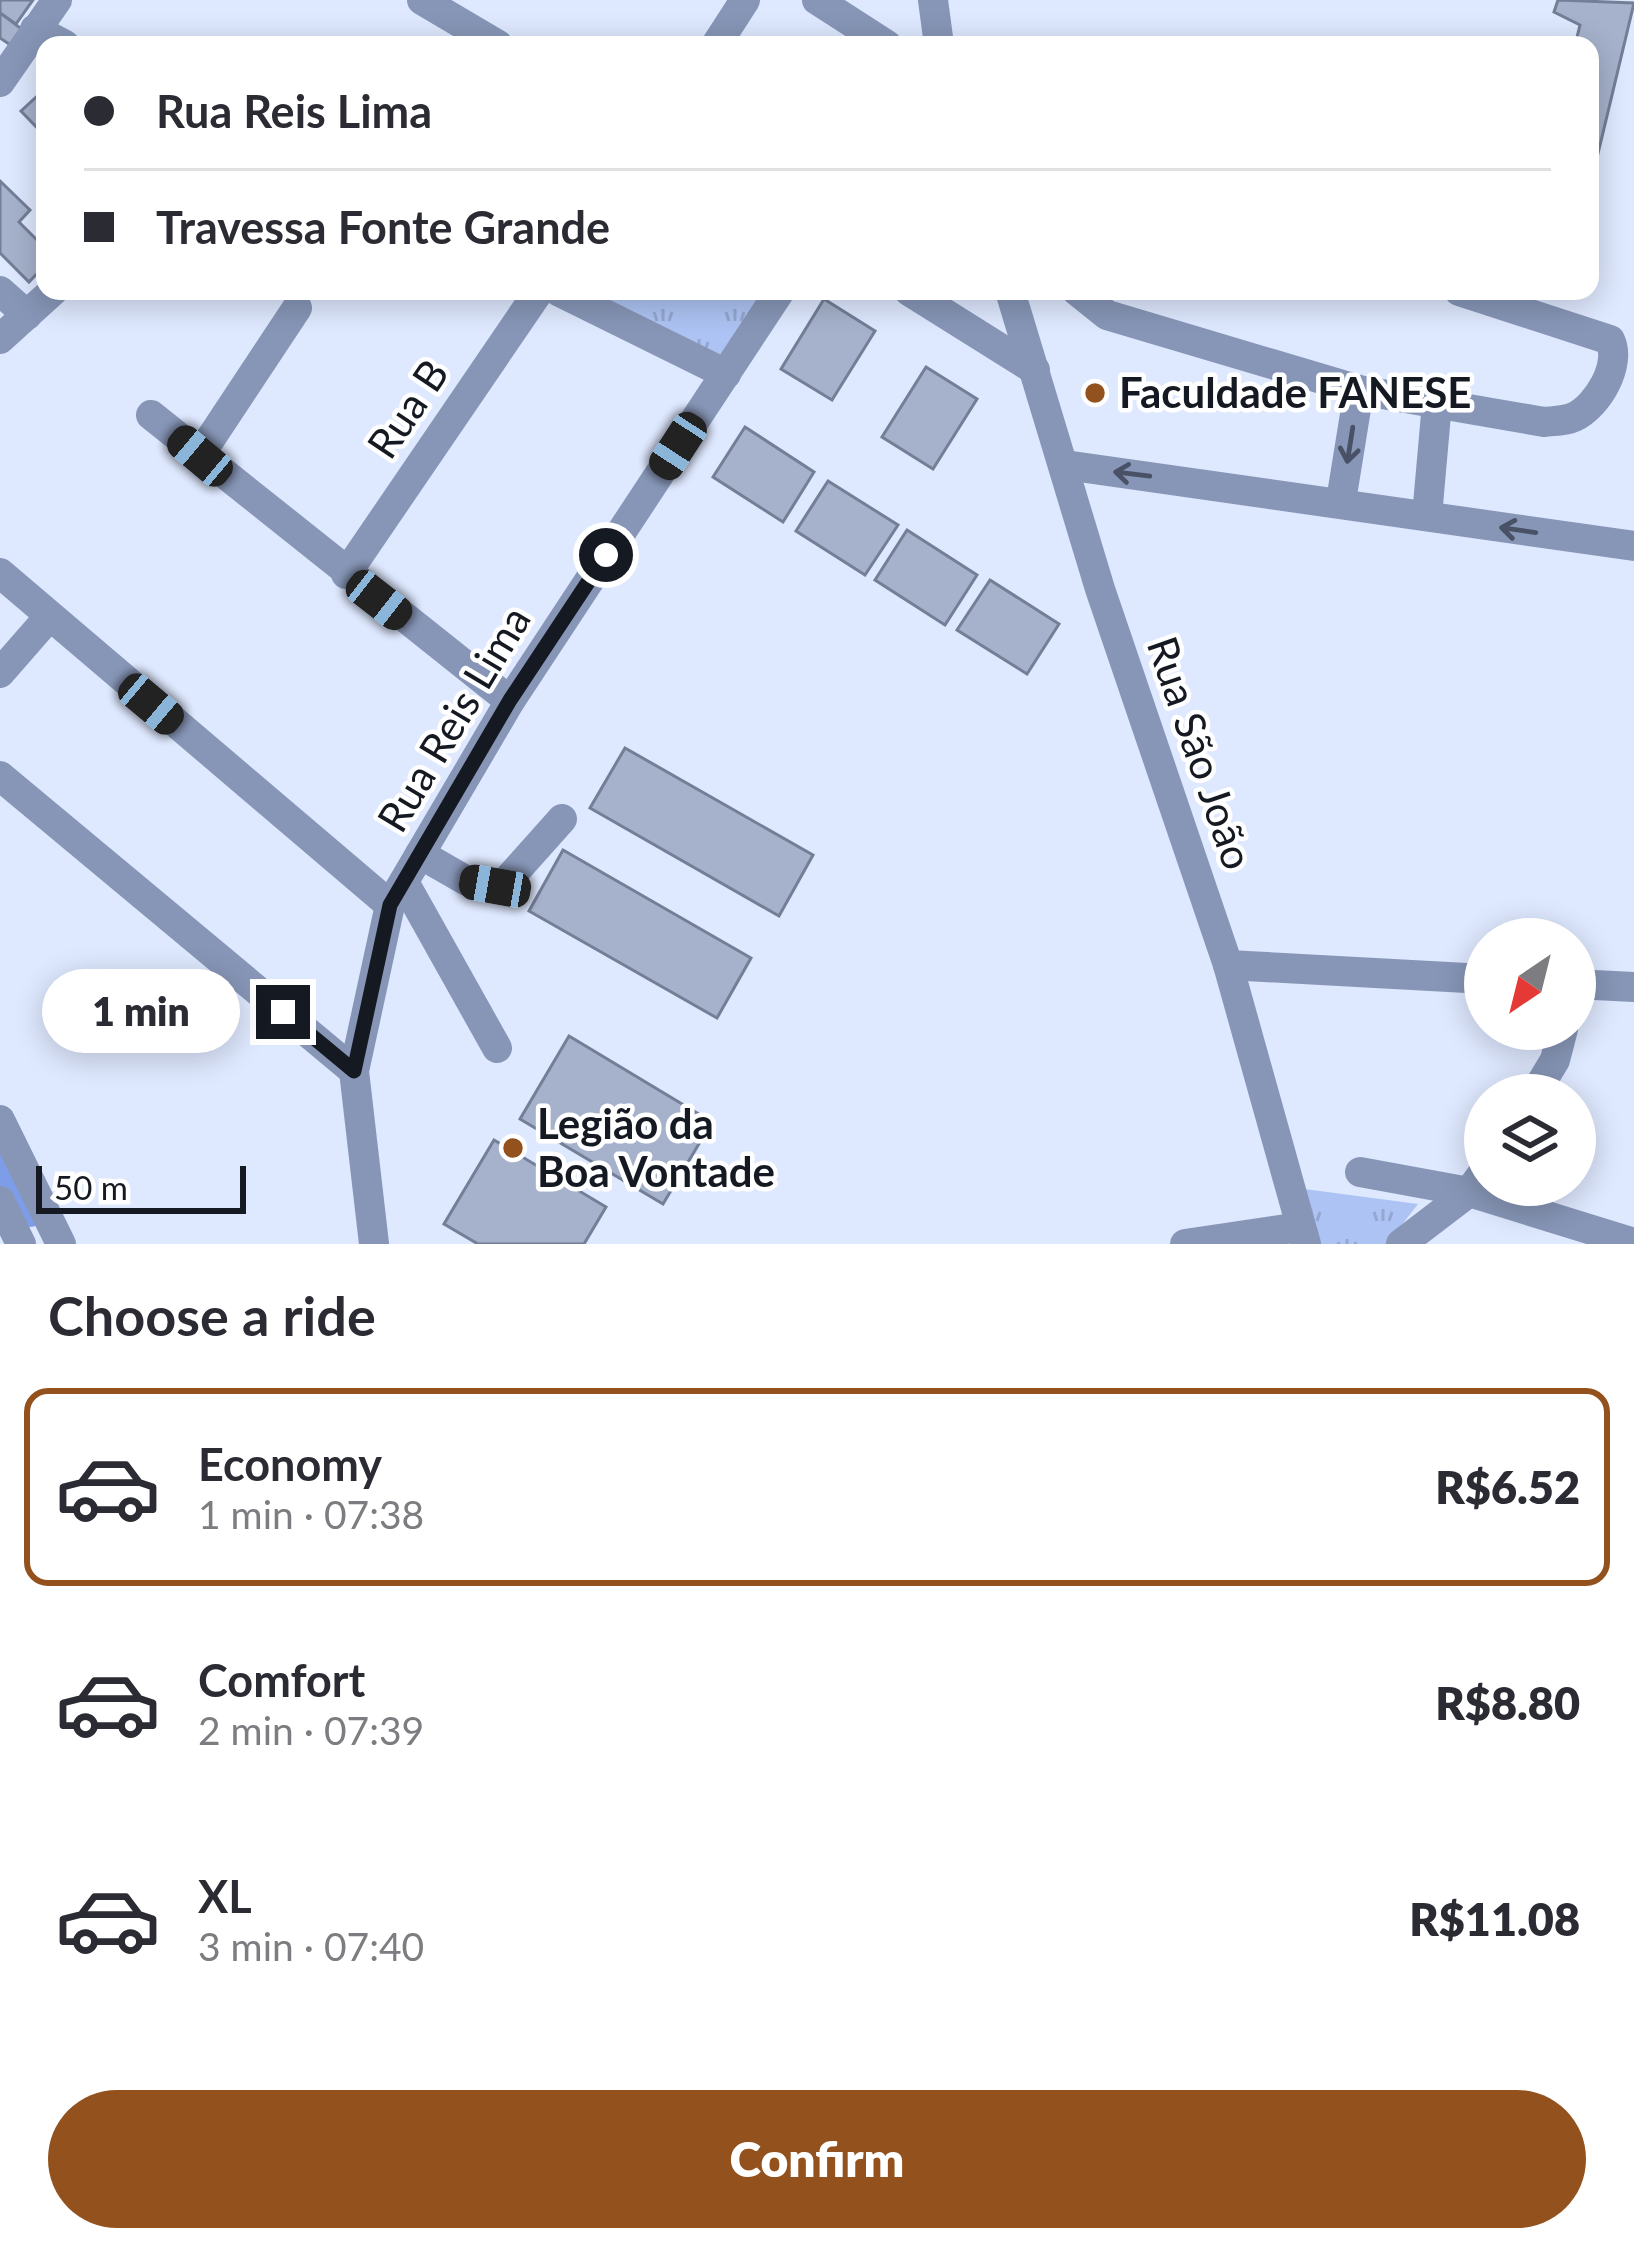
<!DOCTYPE html>
<html lang="en">
<head>
<meta charset="utf-8">
<style>
  :root { --surface:#fff; --page:#f7f7f7; --text:#2b2b33; --muted:#7c7c81; --line:#e1e1e2; --accent:#93521d }
  body { margin:0; font-family:Lato,sans-serif; background:var(--page); color:var(--text); height:100vh; display:flex; flex-direction:column; font-size:45px; white-space:nowrap }
  * { box-sizing:border-box; margin:0 }
  p { font-size:39px; color:var(--muted) }
  .icon { flex:none; width:66px; height:66px; fill:none; stroke:currentColor; stroke-width:2; stroke-linecap:round; stroke-linejoin:round }
  .map { position:relative; height:1244px; overflow:hidden }
  .panel { display:flex; flex-direction:column; background:var(--surface); flex:1 }
  .panel>* { flex:none }
  .banner { position:absolute; left:36px; top:36px; width:1563px; height:264px; border-radius:24px; box-shadow:0 6px 30px #0003; display:grid; align-content:center; height:264px; padding:0 48px; background:var(--surface) }
  .needle { width:78px; rotate:215deg }
  .tools { position:absolute; left:1464px; top:918px; display:grid; gap:24px }
  .tools a { display:grid; place-items:center; width:132px; height:132px; border-radius:50%; background:var(--surface); box-shadow:0 6px 30px #0003; font-size:60px }
  .scale { position:absolute; left:36px; bottom:30px; width:210px; box-sizing:border-box; padding-left:12px; border:6px solid #151922; border-top:0; font-size:33px; line-height:42px; white-space:nowrap; color:#151922; -webkit-text-stroke:9px #fff; paint-order:stroke }
  .end { position:absolute; width:54px; height:54px; margin:-27px; border:15px solid #151922; background:#fff; box-shadow:0 0 0 6px #fff }
  .from { border-radius:50% }
  .bubble { position:absolute; height:84px; border-radius:42px; background:var(--surface); box-shadow:0 6px 30px #0003; font-size:39px; font-weight:800; line-height:84px; text-align:center }
  .car { position:absolute; width:36px; height:72px; margin:-36px -18px; border-radius:15px; box-shadow:0 0 9px 3px #0007; background:linear-gradient(#222 24%,#8ab4d8 0 40%,#222 0 76%,#8ab4d8 0 86%,#222 0) }
  .banner b { display:flex; align-items:center; gap:42px; height:114px; font-size:45px }
  .banner b+b { border-top:3px solid var(--line) }
  .banner i { width:30px; height:30px; background:var(--text) }
  ul { padding:0; list-style:none }
  li { display:flex; align-items:center; gap:36px; height:198px; margin:0 24px 18px; padding:0 24px; border:6px solid transparent; border-radius:24px }
  li div { flex:1 }
  li b { display:block; font-size:45px }
  li em { font-style:normal; font-weight:800 }
  li.active { border-color:var(--accent) }
  li>.icon { width:108px; height:108px; stroke-width:1.5 }
  h2 { padding:0 48px; font-size:54px; line-height:144px }
  .primary-button { display:flex; gap:24px; margin-top:auto; padding:24px 48px }
  .primary-button a { flex:1; height:138px; border-radius:72px; background:var(--accent); color:#fff; font-size:48px; font-weight:800; line-height:138px; text-align:center }
  .map>svg:first-child { display:block }
  .grass { fill:url(#grass-tufts) }
  .lines { fill:none; stroke-linecap:round; stroke-linejoin:round }
  .canal { stroke:#7d9de8; stroke-width:30 }
  .building { fill:#a6b2cc; stroke:#737e97; stroke-width:3 }
  .minor { stroke:#8796b7; stroke-width:30 }
  .oneway { stroke:#485165 }
  .route { stroke:#151922; stroke-width:15 }
  .poi-dot { fill:#93521d; stroke:#fff; stroke-width:4.5 }
  .labels { text-anchor:middle; stroke-width:9; stroke-linejoin:round; paint-order:stroke }
  .poi-label { font-size:42px; font-weight:bold; fill:#151922; stroke:#fff; text-anchor:start }
  .street-label { font-size:42px; fill:#151922; stroke:#fff }
</style>
</head>
<body>
<div class="map">
<svg width="1634" height="1244" viewBox="0 0 1634 1244">
  <defs>
    <pattern id="grass-tufts" width="24" height="20" patternUnits="userSpaceOnUse" patternTransform="scale(3)"><rect width="24" height="20" fill="#adc3f3"/><path d="M3 7l-1-3M5 7V3M7 7l1-3M15 17l-1-3M17 17v-4M19 17l1-3" fill="none" stroke="#94a7d0"/></pattern>
  </defs>
  <rect width="100%" height="100%" fill="#dee8fe"/>
  <!-- grass -->
  <g class="grass">
    <polygon points="602,291 771,291 724,371 597,301"/>
    <polygon points="1297,1188 1418,1204 1387,1244 1310,1244"/>
  </g>
  <g class="lines">
    <!-- canal -->
    <polyline class="canal" points="0,1156 30,1212"/>
  </g>
  <!-- building -->
  <g class="building">
    <polygon points="0,0 33,0 16,24 0,13"/>
    <polygon points="1558,0 1634,3 1590,187 1590,45 1575,45 1580,25 1554,12"/>
    <polygon points="0,13 23,30 12,46 0,38"/>
    <polygon points="45,89 45,136 21,111"/>
    <polygon points="0,181 30,210 19,222 45,248 45,265 29,282 0,253"/>
    <polygon points="824,299 875,331 832,400 781,369"/>
    <polygon points="926,367 977,399 933,469 882,437"/>
    <polygon points="745,427 814,472 783,522 713,477"/>
    <polygon points="828,481 898,525 865,575 796,531"/>
    <polygon points="907,530 977,575 945,625 875,580"/>
    <polygon points="990,580 1059,624 1027,674 957,630"/>
    <polygon points="625,748 813,855 779,916 590,808"/>
    <polygon points="563,850 751,958 717,1018 529,911"/>
    <polygon points="569,1036 712,1122 663,1204 520,1119"/>
    <polygon points="494,1140 606,1207 584,1244 478,1244 444,1224"/>
  </g>
  <g class="lines">
    <!-- minor -->
    <g class="minor">
      <polyline points="422,0 498,45"/>
      <polyline points="817,0 887,45"/>
      <polyline points="933,0 939,45"/>
      <polyline points="35,29 65,45"/>
      <polyline points="716,45 745,0"/>
      <polyline points="0,82 57,0"/>
      <polyline points="0,291 27,315"/>
      <polyline points="558,291 726,374"/>
      <polyline points="909,291 1035,370"/>
      <polyline points="1010,291 1100,589 1228,965 1306,1244"/>
      <path d="M 1077,291 L 1107,315 L 1359,390 L 1544,422 C 1553,421 1566,421 1574,417 C 1598,406 1622,364 1610,340 L 1459,291"/>
      <polyline points="0,339 53,291"/>
      <polyline points="151,415 510,701"/>
      <polyline points="199,456 297,308"/>
      <polyline points="1065,465 1634,546"/>
      <polyline points="1341,501 1359,390"/>
      <polyline points="1427,516 1437,403"/>
      <polyline points="0,573 390,905"/>
      <polyline points="346,574 539,291"/>
      <polyline points="0,673 48,618"/>
      <polyline points="0,776 354,1071"/>
      <polyline points="420,854 467,881 504,884 562,819"/>
      <polyline points="404,882 497,1048"/>
      <polyline points="1228,965 1485,979"/>
      <polyline points="1575,984 1634,987"/>
      <polyline points="1534,1095 1555,1060 1563,1029"/>
      <polyline points="0,1120 61,1244"/>
      <polyline points="1360,1172 1469,1192 1634,1243"/>
      <polyline points="0,1201 21,1244"/>
      <polyline points="374,1244 354,1071 390,905 510,701 780,291"/>
      <polyline points="1185,1244 1300,1227"/>
      <polyline points="1401,1244 1469,1192 1485,1170"/>
    </g>
  </g>
  <!-- one-way arrows -->
  <defs><path id="oneway-shaft" d="M-6 0H5M1.5-3L5.5 0L1.5 3" fill="none" stroke-width="1.6" stroke-linecap="round" stroke-linejoin="round" transform="scale(3)"/></defs>
  <g class="oneway">
    <use href="#oneway-shaft" transform="translate(1350 445) rotate(99)"/>
    <use href="#oneway-shaft" transform="translate(1132 474) rotate(-173)"/>
    <use href="#oneway-shaft" transform="translate(1518 530) rotate(-172)"/>
  </g>
  <g class="lines">
    <!-- route -->
    <polyline class="route" points="283,1012 354,1071 390,905 510,700 606,555"/>
  </g>
  <!-- markers -->
  <g class="poi-dot">
    <circle cx="1095" cy="393" r="12"/>
    <circle cx="513" cy="1148" r="12"/>
  </g>
  <g class="labels">
    <!-- poi labels -->
    <g class="poi-label">
      <text x="1119" y="408">Faculdade FANESE</text>
      <text x="537" y="1139">Legião da<tspan x="537" dy="48">Boa Vontade</tspan></text>
    </g>
    <!-- street labels -->
    <g class="street-label">
      <text transform="translate(408 409) rotate(-56)" y="15">Rua B</text>
      <text transform="translate(454 719) rotate(-59)" y="15">Rua Reis Lima</text>
      <text transform="translate(1200 753) rotate(71)" y="15">Rua São João</text>
    </g>
  </g>
</svg>
<div class="tools">
<a><svg class="needle" viewBox="-14 -14 28 28"><path d="M0-13l5 13h-10z" fill="#e53935"/><path d="M0 13l5-13h-10z" fill="#7c7c81"/></svg></a>
<a><svg class="icon" aria-label="layers" viewBox="0 0 24 24"><path d="M12 4l9 5-9 5-9-5zM3 14l9 5 9-5"/></svg></a>
</div>
<div class="scale">50 m</div>
<i class="end from" style="left:606px;top:555px"></i>
<i class="end" style="left:283px;top:1012px"></i>
<div class="bubble" style="left:42px;top:969px;width:198px">1 min</div>
<i class="car" style="left:678px;top:446px;rotate:213deg"></i>
<i class="car" style="left:200px;top:456px;rotate:310deg"></i>
<i class="car" style="left:379px;top:600px;rotate:128deg"></i>
<i class="car" style="left:151px;top:704px;rotate:130deg"></i>
<i class="car" style="left:495px;top:886px;rotate:280deg"></i>
<div class="banner">
<b><i class="from"></i>Rua Reis Lima</b>
<b><i></i>Travessa Fonte Grande</b>
</div>
</div>
<section class="panel">
<h2>Choose a ride</h2>
<ul>
<li class="active"><svg class="icon" aria-label="car" viewBox="0 0 24 24"><path d="M5 17H2v-5l4-1 3-4h7l3 4 3 1v5h-3M9 17h6M6 11h13"/><circle cx="7" cy="17" r="2"/><circle cx="17" cy="17" r="2"/></svg><div><b>Economy</b><p>1 min · 07:38</p></div><em>R$6.52</em></li>
<li><svg class="icon" aria-label="car" viewBox="0 0 24 24"><path d="M5 17H2v-5l4-1 3-4h7l3 4 3 1v5h-3M9 17h6M6 11h13"/><circle cx="7" cy="17" r="2"/><circle cx="17" cy="17" r="2"/></svg><div><b>Comfort</b><p>2 min · 07:39</p></div><em>R$8.80</em></li>
<li><svg class="icon" aria-label="car" viewBox="0 0 24 24"><path d="M5 17H2v-5l4-1 3-4h7l3 4 3 1v5h-3M9 17h6M6 11h13"/><circle cx="7" cy="17" r="2"/><circle cx="17" cy="17" r="2"/></svg><div><b>XL</b><p>3 min · 07:40</p></div><em>R$11.08</em></li>
</ul>
<div class="primary-button"><a>Confirm</a></div>
</section>
</body>
</html>
